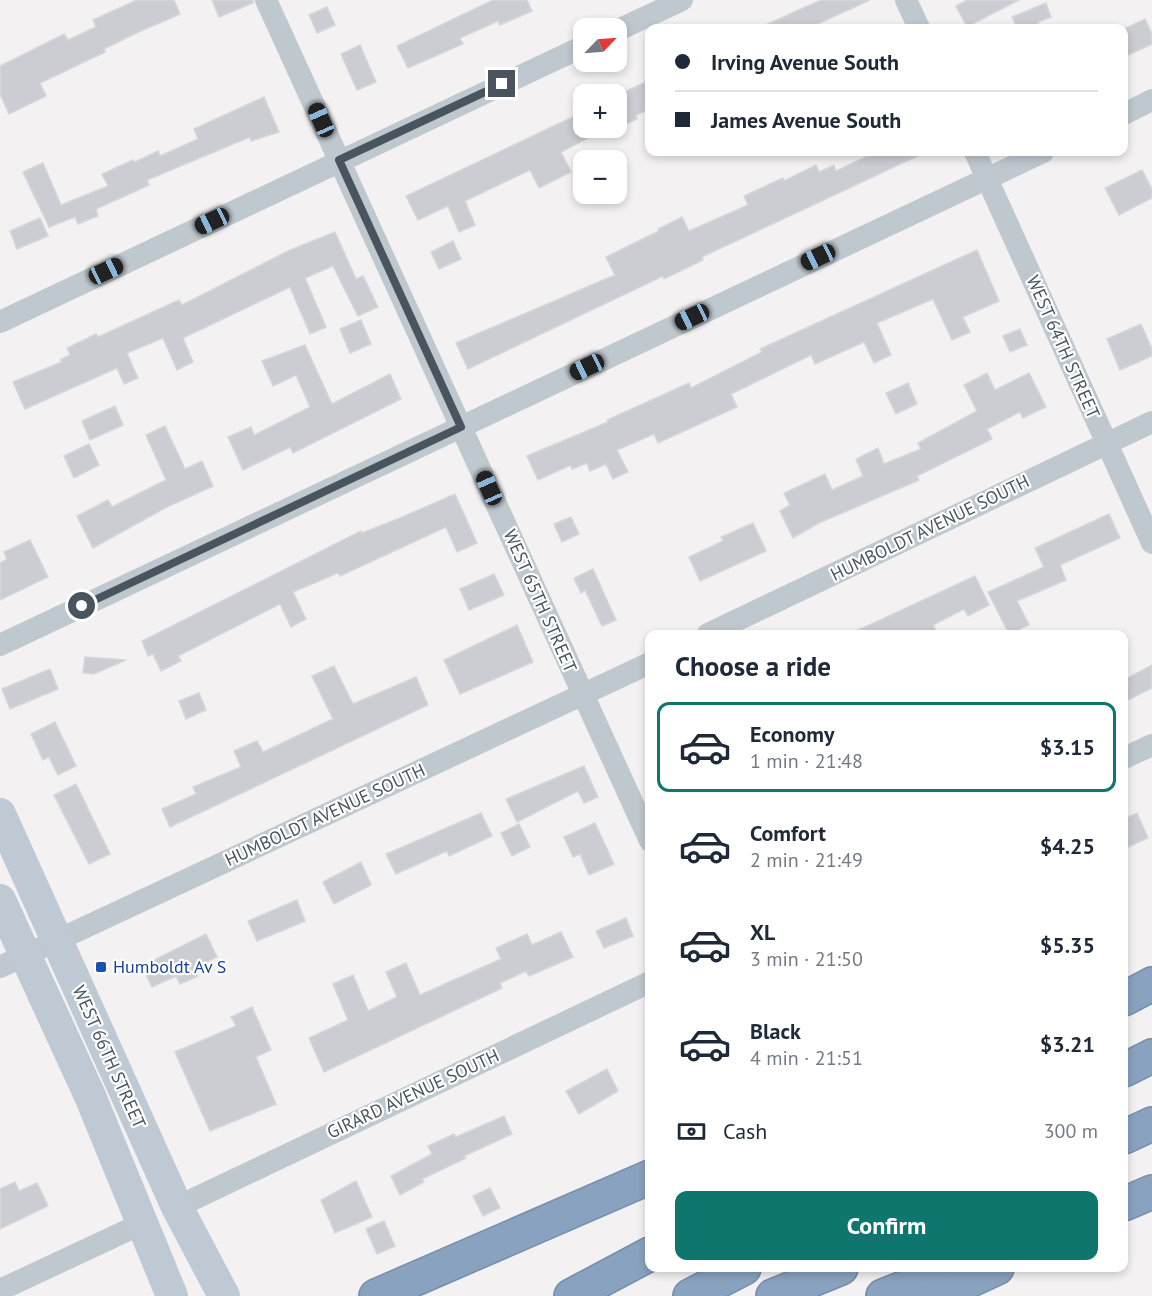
<!DOCTYPE html>
<html lang="en">
<head>
<meta charset="utf-8">
<style>
  :root { --surface:#fff; --page:#f2f2f3; --text:#1f2937; --muted:#747a83; --line:#e0e1e3; --accent:#0f766e }
  body { margin:0; font-family:"PT Sans",sans-serif; background:var(--page); color:var(--text); height:100vh; display:flex; flex-direction:column; font-size:22px; white-space:nowrap }
  * { box-sizing:border-box; margin:0 }
  p { font-size:20px; color:var(--muted) }
  .icon { flex:none; width:33px; height:33px; fill:none; stroke:currentColor; stroke-width:2; stroke-linecap:round; stroke-linejoin:round }
  .map { position:relative; flex:1; overflow:hidden }
  .details { position:absolute; left:645px; top:630px; width:483px; height:642px; display:flex; flex-direction:column; background:var(--surface); border-radius:12px; box-shadow:0 3px 9px #0003 }
  .details>* { flex:none }
  .guide { position:absolute; left:645px; top:24px; width:483px; height:132px; border-radius:12px; box-shadow:0 3px 9px #0003; display:grid; align-content:center; height:132px; padding:0 30px; background:var(--surface) }
  .needle { width:39px; rotate:65deg }
  .fabs { position:absolute; left:573px; top:18px; display:grid; gap:12px }
  .fabs a { display:grid; place-items:center; width:54px; height:54px; border-radius:12px; background:var(--surface); box-shadow:0 3px 9px #0003; font-size:30px }
  .end { position:absolute; width:27px; height:27px; margin:-14px; border:8px solid #49545e; background:#fff; box-shadow:0 0 0 3px #fff }
  .from { border-radius:50% }
  .car { position:absolute; width:18px; height:36px; margin:-18px -9px; border-radius:8px; box-shadow:0 0 4px 2px #0007; background:linear-gradient(#222 24%,#8ab4d8 0 40%,#222 0 76%,#8ab4d8 0 86%,#222 0) }
  .guide b { display:flex; align-items:center; gap:21px; height:57px; font-size:22px }
  .guide b+b { border-top:2px solid var(--line) }
  .guide i { width:15px; height:15px; background:var(--text) }
  ul { padding:0; list-style:none }
  li { display:flex; align-items:center; gap:18px; height:90px; margin:0 12px 9px; padding:0 18px; border:3px solid transparent; border-radius:12px }
  li div { flex:1 }
  li b { display:block; font-size:22px }
  li em { font-style:normal; font-weight:800 }
  li.on { border-color:var(--accent) }
  li>.icon { width:54px; height:54px; stroke-width:1.5 }
  h2 { padding:0 30px; font-size:27px; line-height:72px }
  .pay { display:flex; align-items:center; gap:15px; height:66px; padding:0 30px; font-size:22px }
  .pay p { margin-inline-start:auto }
  .primary-button { display:flex; gap:12px; margin-top:auto; padding:12px 30px }
  .primary-button a { flex:1; height:69px; border-radius:12px; background:var(--accent); color:#fff; font-size:24px; font-weight:800; line-height:69px; text-align:center }
  .map>svg:first-child { display:block }
  .building { fill:#cbcdd3; stroke:#d5d7dc; stroke-width:1.5 }
  .lines { fill:none; stroke-linecap:round; stroke-linejoin:round }
  .motorway-casing { stroke:#748dab; stroke-width:36 }
  .minor { stroke:#bfc8cf; stroke-width:22 }
  .secondary { stroke:#bfc9d4; stroke-width:32 }
  .motorway { stroke:#89a2bf; stroke-width:33 }
  .route { stroke:#49545e; stroke-width:8 }
  .transit-dot { fill:#1a4fb4; stroke:#fff; stroke-width:2 }
  .labels { text-anchor:middle; stroke-width:4.5; stroke-linejoin:round; paint-order:stroke }
  .street-label { font-size:18px; fill:#49545e; stroke:#fff }
  .transit-label { font-size:18px; fill:#164399; stroke:#fff; text-anchor:start }
</style>
</head>
<body>
<div class="map">
<svg width="1152" height="1296" viewBox="0 0 1152 1296">
  <rect width="100%" height="100%" fill="#f3f1f1"/>
  <!-- building -->
  <g class="building">
    <polygon points="137,0 174,0 180,14 132,35 104,49 105,52 40,83 46,96 9,114 0,94 0,66 64,34 68,40 96,27 93,20"/>
    <polygon points="212,0 253,0 253,3 219,17"/>
    <polygon points="493,0 527,0 532,11 500,25 498,21 460,38 463,44 408,68 397,46"/>
    <polygon points="821,0 870,0 809,28 759,28"/>
    <polygon points="967,0 1019,0 967,27 956,6"/>
    <polygon points="1046,3 1051,17 1038,22 1041,28 1017,28 1012,17"/>
    <polygon points="327,7 335,25 317,33 309,15"/>
    <polygon points="1145,19 1152,34 1152,44 1124,57 1124,29"/>
    <polygon points="360,45 376,82 357,90 341,54"/>
    <polygon points="650,80 650,109 636,115 637,119 616,128 616,96"/>
    <polygon points="264,97 279,132 251,141 250,137 147,180 149,185 96,209 98,216 78,224 75,217 49,227 23,172 43,163 61,205 108,186 102,174 133,160 135,162 158,151 160,156 198,139 194,129"/>
    <polygon points="579,114 590,137 561,152 571,172 539,188 530,170 465,201 475,225 459,232 448,206 418,220 406,196"/>
    <polygon points="876,152 926,152 702,257 703,260 664,279 663,276 468,369 456,343 615,275 606,257 659,231 658,229 682,217 689,231 748,205 744,196 783,178 784,181 816,165 819,172 834,165 836,171"/>
    <polygon points="1142,170 1152,189 1152,198 1119,215 1105,188"/>
    <polygon points="40,218 48,236 17,249 10,231"/>
    <polygon points="335,232 356,279 363,276 378,307 358,316 333,266 305,278 326,327 310,334 290,287 183,338 193,362 177,370 163,338 127,353 138,378 124,384 117,368 25,409 13,382 62,362 60,360 70,355 67,348 96,334 98,337 179,300 182,305 288,251"/>
    <polygon points="453,241 461,259 439,269 431,252"/>
    <polygon points="977,250 999,301 963,317 970,332 952,340 933,299 877,323 891,355 874,363 864,342 815,364 811,355 731,394 737,407 658,443 654,434 617,450 628,472 613,479 606,464 590,471 587,463 572,469 571,465 538,480 527,456 608,422 607,420 689,383 691,388 762,352 760,349"/>
    <polygon points="361,320 371,344 350,353 340,329"/>
    <polygon points="1141,324 1152,349 1152,356 1120,370 1107,339"/>
    <polygon points="1020,329 1027,345 1010,352 1003,336"/>
    <polygon points="305,345 332,404 390,374 401,399 293,453 290,447 243,470 228,437 251,427 254,435 310,407 296,375 273,386 262,361"/>
    <polygon points="987,373 995,390 1029,373 1046,407 1023,418 1020,412 987,429 992,439 917,476 919,480 819,523 793,538 780,511 790,505 784,493 825,474 832,490 863,476 856,459 878,448 884,464 921,449 918,443 977,411 964,385"/>
    <polygon points="908,383 917,404 896,414 886,393"/>
    <polygon points="115,406 123,425 90,440 82,421"/>
    <polygon points="165,426 185,469 202,461 213,486 167,507 93,548 77,516 108,500 112,507 166,480 146,435"/>
    <polygon points="89,444 99,465 74,478 64,456"/>
    <polygon points="455,494 477,543 457,552 446,527 340,576 338,573 293,592 306,619 291,627 280,604 178,656 181,661 161,671 153,654 148,656 142,641 361,531 362,533 400,518"/>
    <polygon points="1109,514 1120,538 1060,565 1066,580 1017,601 1029,625 1009,634 988,592 1044,567 1035,548"/>
    <polygon points="571,517 579,534 562,542 554,524"/>
    <polygon points="753,523 766,551 700,581 689,557 723,541 721,537"/>
    <polygon points="30,540 48,577 0,600 0,563 7,559 4,552"/>
    <polygon points="593,569 616,620 602,626 585,590 581,593 574,578"/>
    <polygon points="494,574 504,595 469,610 460,589"/>
    <polygon points="975,576 989,605 968,616 964,609 933,625 938,634 850,634"/>
    <polygon points="517,625 533,662 460,694 444,660"/>
    <polygon points="85,657 126,660 94,674 83,673"/>
    <polygon points="1152,665 1152,688 1124,702 1124,680"/>
    <polygon points="334,666 353,704 416,677 428,705 170,827 162,809 196,794 193,787 241,767 234,751 257,741 263,752 333,719 312,676"/>
    <polygon points="50,669 58,689 10,709 2,689"/>
    <polygon points="199,693 206,710 186,719 179,701"/>
    <polygon points="55,722 76,766 58,775 49,757 43,760 31,734"/>
    <polygon points="584,766 598,797 584,803 578,791 517,822 506,799"/>
    <polygon points="76,784 110,854 89,864 54,795"/>
    <polygon points="481,813 492,836 449,856 447,851 396,874 386,854"/>
    <polygon points="1137,813 1148,838 1124,849 1124,819"/>
    <polygon points="595,823 614,864 589,875 580,854 573,857 564,837"/>
    <polygon points="519,824 530,847 512,856 501,833"/>
    <polygon points="361,862 371,885 334,904 323,882"/>
    <polygon points="297,900 305,921 257,941 248,921"/>
    <polygon points="626,918 633,936 604,948 596,931"/>
    <polygon points="561,932 573,957 529,976 526,971 500,983 502,988 324,1072 309,1038 348,1020 333,984 353,975 368,1011 397,997 386,972 406,963 420,995 501,959 496,948 527,934 532,945"/>
    <polygon points="206,934 217,957 195,968 198,976 180,984 176,976 152,987 142,966"/>
    <polygon points="252,1007 271,1050 256,1057 276,1104 210,1131 175,1052 236,1026 231,1017"/>
    <polygon points="607,1069 618,1091 579,1114 566,1091"/>
    <polygon points="504,1116 512,1134 464,1156 466,1158 422,1179 424,1182 400,1195 391,1176 432,1154 428,1146 454,1134 456,1137"/>
    <polygon points="356,1181 372,1217 335,1233 321,1200"/>
    <polygon points="15,1182 19,1191 37,1183 48,1206 0,1229 0,1189"/>
    <polygon points="490,1188 500,1208 483,1216 473,1196"/>
    <polygon points="384,1221 395,1246 377,1254 366,1229"/>
  </g>
  <g class="lines">
    <!-- motorway casing -->
    <g class="motorway-casing">
      <g id="motorway">
        <polyline points="1124,999 1152,984"/>
        <polyline points="1124,1070 1152,1056"/>
        <polyline points="1124,1137 1152,1124"/>
        <polyline points="1124,1204 1152,1192"/>
        <polyline points="376,1296 650,1177"/>
        <polyline points="571,1296 650,1254"/>
        <polyline points="690,1296 744,1268"/>
        <polyline points="773,1296 841,1268"/>
        <polyline points="883,1296 954,1268"/>
        <polyline points="936,1296 997,1268"/>
      </g>
    </g>
    <!-- minor -->
    <g class="minor">
      <polyline points="266,0 650,841"/>
      <polyline points="906,0 919,28"/>
      <polyline points="616,31 682,0"/>
      <polyline points="1124,114 1152,100"/>
      <polyline points="975,152 1152,543"/>
      <polyline points="0,322 584,46"/>
      <polyline points="708,634 1152,422"/>
      <polyline points="0,645 1043,152"/>
      <polyline points="1124,758 1152,745"/>
      <polyline points="0,967 650,663"/>
      <polyline points="177,1207 650,982"/>
      <polyline points="0,1290 141,1224"/>
    </g>
    <!-- secondary -->
    <g class="secondary">
      <polyline points="0,814 177,1207 224,1296"/>
      <polyline points="0,900 90,1096 172,1296"/>
    </g>
    <!-- motorway -->
    <use href="#motorway" class="motorway"/>
  </g>
  <g class="lines">
    <!-- route -->
    <polyline class="route" points="82,606 461,427 339,160 502,84"/>
  </g>
  <!-- markers -->
  <rect class="transit-dot" x="95" y="961" width="12" height="12" rx="3"/>
  <g class="labels">
    <!-- street labels -->
    <g class="street-label">
      <text transform="translate(1063 347) rotate(66)" y="6">WEST 64TH STREET</text>
      <text transform="translate(930 528) rotate(-26)" y="6">HUMBOLDT AVENUE SOUTH</text>
      <text transform="translate(540 601) rotate(66)" y="6">WEST 65TH STREET</text>
      <text transform="translate(325 815) rotate(-25)" y="6">HUMBOLDT AVENUE SOUTH</text>
      <text transform="translate(109 1057) rotate(66)" y="6">WEST 66TH STREET</text>
      <text transform="translate(413 1094) rotate(-25)" y="6">GIRARD AVENUE SOUTH</text>
    </g>
    <!-- transit labels -->
    <g class="transit-label">
      <text x="113" y="973">Humboldt Av S</text>
    </g>
  </g>
</svg>
<div class="fabs">
<a><svg class="needle" viewBox="-14 -14 28 28"><path d="M0-13l5 13h-10z" fill="#e53935"/><path d="M0 13l5-13h-10z" fill="#747a83"/></svg></a>
<a>+</a>
<a>−</a>
</div>
<i class="end from" style="left:82px;top:606px"></i>
<i class="end" style="left:502px;top:84px"></i>
<i class="car" style="left:321px;top:120px;rotate:336deg"></i>
<i class="car" style="left:212px;top:221px;rotate:245deg"></i>
<i class="car" style="left:818px;top:257px;rotate:245deg"></i>
<i class="car" style="left:106px;top:271px;rotate:65deg"></i>
<i class="car" style="left:692px;top:317px;rotate:245deg"></i>
<i class="car" style="left:587px;top:367px;rotate:245deg"></i>
<i class="car" style="left:489px;top:488px;rotate:336deg"></i>
<div class="guide">
<b><i class="from"></i>Irving Avenue South</b>
<b><i></i>James Avenue South</b>
</div>
<section class="details">
<h2>Choose a ride</h2>
<ul>
<li class="on"><svg class="icon" aria-label="car" viewBox="0 0 24 24"><path d="M5 17H2v-5l4-1 3-4h7l3 4 3 1v5h-3M9 17h6M6 11h13"/><circle cx="7" cy="17" r="2"/><circle cx="17" cy="17" r="2"/></svg><div><b>Economy</b><p>1 min · 21:48</p></div><em>$3.15</em></li>
<li><svg class="icon" aria-label="car" viewBox="0 0 24 24"><path d="M5 17H2v-5l4-1 3-4h7l3 4 3 1v5h-3M9 17h6M6 11h13"/><circle cx="7" cy="17" r="2"/><circle cx="17" cy="17" r="2"/></svg><div><b>Comfort</b><p>2 min · 21:49</p></div><em>$4.25</em></li>
<li><svg class="icon" aria-label="car" viewBox="0 0 24 24"><path d="M5 17H2v-5l4-1 3-4h7l3 4 3 1v5h-3M9 17h6M6 11h13"/><circle cx="7" cy="17" r="2"/><circle cx="17" cy="17" r="2"/></svg><div><b>XL</b><p>3 min · 21:50</p></div><em>$5.35</em></li>
<li><svg class="icon" aria-label="car" viewBox="0 0 24 24"><path d="M5 17H2v-5l4-1 3-4h7l3 4 3 1v5h-3M9 17h6M6 11h13"/><circle cx="7" cy="17" r="2"/><circle cx="17" cy="17" r="2"/></svg><div><b>Black</b><p>4 min · 21:51</p></div><em>$3.21</em></li>
</ul>
<div class="pay"><svg class="icon" aria-label="cash" viewBox="0 0 24 24"><path d="M3 7h18v10H3z"/><circle cx="12" cy="12" r="2"/></svg>Cash<p>300 m</p></div>
<div class="primary-button"><a>Confirm</a></div>
</section>
</div>
</body>
</html>
